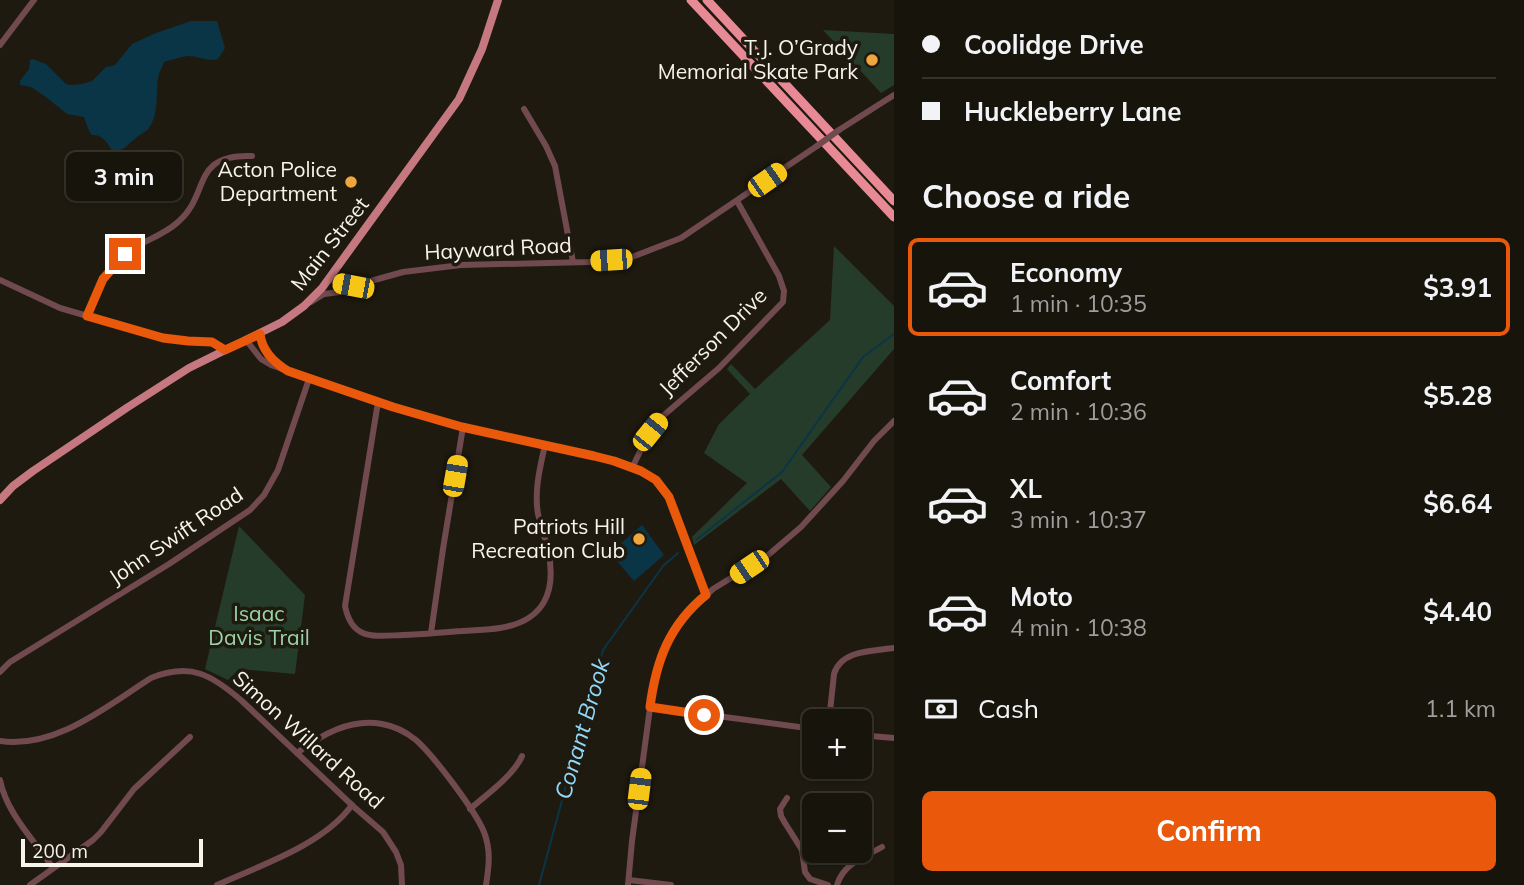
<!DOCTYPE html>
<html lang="en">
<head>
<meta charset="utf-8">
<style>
  :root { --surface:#17140b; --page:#201d14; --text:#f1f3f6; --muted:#9e9e9d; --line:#36332c; --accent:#ea580c }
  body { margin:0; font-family:Mulish,sans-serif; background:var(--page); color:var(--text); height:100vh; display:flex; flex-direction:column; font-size:26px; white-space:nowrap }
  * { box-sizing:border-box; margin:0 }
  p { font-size:23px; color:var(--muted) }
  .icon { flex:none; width:38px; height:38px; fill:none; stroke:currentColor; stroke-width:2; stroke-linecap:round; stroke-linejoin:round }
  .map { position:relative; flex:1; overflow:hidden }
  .drawer { display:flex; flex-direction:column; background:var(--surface); width:630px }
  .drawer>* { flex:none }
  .banner { display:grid; align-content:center; height:154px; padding:0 28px; background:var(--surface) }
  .controls { position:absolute; left:802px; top:709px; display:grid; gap:14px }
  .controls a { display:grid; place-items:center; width:70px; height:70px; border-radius:10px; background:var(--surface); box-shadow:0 2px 5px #0004,0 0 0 2px var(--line); font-size:35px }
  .scale { position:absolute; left:21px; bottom:18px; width:182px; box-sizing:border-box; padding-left:7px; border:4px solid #f7f4ec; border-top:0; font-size:19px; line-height:24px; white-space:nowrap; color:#f7f4ec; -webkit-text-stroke:5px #1f1a0f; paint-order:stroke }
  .end { position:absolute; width:32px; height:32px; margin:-16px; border:9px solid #ea580c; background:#fff; box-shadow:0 0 0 4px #fff }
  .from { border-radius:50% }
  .bubble { position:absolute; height:49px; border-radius:10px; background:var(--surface); box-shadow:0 2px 5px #0004,0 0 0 2px var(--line); font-size:23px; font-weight:700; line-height:49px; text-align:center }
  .car { position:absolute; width:21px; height:42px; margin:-21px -10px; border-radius:9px; box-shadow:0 0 5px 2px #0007; background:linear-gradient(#f5c518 24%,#345 0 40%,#f5c518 0 76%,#345 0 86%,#f5c518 0) }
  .banner b { display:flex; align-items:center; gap:24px; height:66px; font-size:26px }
  .banner b+b { border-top:2px solid var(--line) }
  .banner i { width:18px; height:18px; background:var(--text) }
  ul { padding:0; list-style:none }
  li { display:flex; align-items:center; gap:21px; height:98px; margin:0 14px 10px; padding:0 14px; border:4px solid transparent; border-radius:10px }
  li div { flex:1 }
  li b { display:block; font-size:26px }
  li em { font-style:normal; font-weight:700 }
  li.selected { border-color:var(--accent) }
  li>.icon { width:63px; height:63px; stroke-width:1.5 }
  h2 { padding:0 28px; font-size:32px; line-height:84px }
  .pay { display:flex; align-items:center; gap:18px; height:77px; padding:0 28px; font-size:26px }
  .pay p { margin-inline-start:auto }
  .button { display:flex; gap:14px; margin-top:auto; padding:14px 28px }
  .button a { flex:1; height:80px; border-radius:10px; background:var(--accent); color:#fff; font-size:28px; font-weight:700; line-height:80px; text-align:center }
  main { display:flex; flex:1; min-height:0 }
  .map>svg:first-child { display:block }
  .green { fill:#263c2b }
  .water { fill:#093547 }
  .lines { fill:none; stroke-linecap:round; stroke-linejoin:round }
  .stream { stroke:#093547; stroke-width:2 }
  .minor { stroke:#704a4e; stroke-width:6 }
  .major { stroke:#c67881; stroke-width:8 }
  .highway { stroke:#e88996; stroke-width:9 }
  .minor-bridge { stroke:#704a4e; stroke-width:6 }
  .route { stroke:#ea580c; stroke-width:9 }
  .poi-dot { fill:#efa73d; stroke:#1f1a0f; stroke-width:2.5 }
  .labels { text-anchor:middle; stroke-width:7; stroke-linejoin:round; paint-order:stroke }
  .poi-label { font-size:21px; fill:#f7f4ec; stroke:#1f1a0f; text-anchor:end }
  .street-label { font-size:21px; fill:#f7f4ec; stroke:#1f1a0f }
  .park-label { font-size:21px; fill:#9ad3a6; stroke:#1f1a0f }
  .water-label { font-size:23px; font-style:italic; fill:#91d7fa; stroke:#1f1a0f }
</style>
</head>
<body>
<main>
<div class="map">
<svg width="894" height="885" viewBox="0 0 894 885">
  <rect width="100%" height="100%" fill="#1f1a0f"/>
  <!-- green -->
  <g class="green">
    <polygon points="823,30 894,34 894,85 881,93"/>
    <polygon points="834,246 894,306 894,349 802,455 831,487 810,511 781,479 694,545 692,537 747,483 704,453 719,424 750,394 727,369 731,364 755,389 830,320"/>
    <polygon points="239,526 305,595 295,674 239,669 228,680 205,669"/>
  </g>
  <!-- water -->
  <g class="water">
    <path d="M 191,21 L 217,21 L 225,48 L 218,59 C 207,62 199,56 188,56 C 180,57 171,60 164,62 C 162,67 159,73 158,78 C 156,94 159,114 149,128 C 146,132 140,134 136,138 C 128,144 124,151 113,152 C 108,144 103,134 92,135 L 89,131 L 84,117 L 67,114 L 46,97 L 31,87 L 20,85 L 20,81 L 29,69 L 30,60 L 32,59 L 46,64 L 66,84 L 72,85 L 82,84 L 92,81 L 106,67 L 115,65 L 132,44 L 156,33 Z"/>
    <polygon points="642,525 664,555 634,581 610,553"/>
  </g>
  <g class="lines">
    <!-- stream -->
    <g class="stream">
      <polyline points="696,540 782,472 863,357 894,334"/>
      <polyline points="539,885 603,650 663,566 678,553"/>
    </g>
    <!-- minor -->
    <g class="minor">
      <polyline points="0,45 34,0"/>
      <polyline points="524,109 546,146 555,166 573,262"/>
      <polyline points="839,130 894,95"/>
      <polyline points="330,279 339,283 351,286"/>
      <polyline points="0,280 60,308 163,338 190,341 212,342 225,350"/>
      <polyline points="311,302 324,294 340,292 353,286 403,272 461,265 589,262 632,257 681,238 817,146"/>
      <path d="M 87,316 C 96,294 106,268 126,252 C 143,241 163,236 178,222 C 211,194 190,154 252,156"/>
      <path d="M 260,334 C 262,347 269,359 280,366"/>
      <polyline points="246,340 261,359 271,365 349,393 462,427 594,456 632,468 656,480 669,497 706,595"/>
      <path d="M 378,402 L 345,606 C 352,641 374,636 403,635 C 423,635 442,632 462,631 C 474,630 487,630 500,628 C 544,621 557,592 548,550 C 545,538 541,526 538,514 C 534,491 540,467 545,445"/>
      <polyline points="632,468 650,431 664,415 719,368 783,302 784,291 779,276 737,201"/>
      <polyline points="431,633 443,549 463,427"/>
      <polyline points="0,672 10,662 169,564 250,510 264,495 278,470 309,379"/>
      <polyline points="650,707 814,729"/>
      <path d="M 829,721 L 834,674 C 841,650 873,651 894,648"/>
      <polyline points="859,735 894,738"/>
      <path d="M 0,741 C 56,749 107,706 151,678 C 191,662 212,675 242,701 L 354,807 L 383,832 L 396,852 L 401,865 L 402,885"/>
      <path d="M 297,753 C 321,735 350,718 382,724 C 394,726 406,732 416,740 C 433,755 475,810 484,832 C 491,850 489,866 486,885"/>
      <path d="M 0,780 C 7,814 34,840 53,868"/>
      <polyline points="787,798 780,809 781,816 785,823 802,850 805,872 810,879 828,885"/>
      <path d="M 470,809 C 486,795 514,775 522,756"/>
      <polyline points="629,880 671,885"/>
      <polyline points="30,885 93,840 101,832 134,789 190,737"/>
      <path d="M 217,885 C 261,865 323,845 352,805"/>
      <polyline points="628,885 632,841 652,693 661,655 667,642 692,608 701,600 713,589 767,556 801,527 843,481 874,441 894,421"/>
      <path d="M 837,885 C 843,864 864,857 882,847"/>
    </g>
    <!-- major -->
    <polyline class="major" points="0,500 13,486 33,471 128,407 189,368 282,322 304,306 322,288 459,99 482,49 498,0"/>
    <!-- highway -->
    <g class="highway">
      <polyline points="691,0 894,217"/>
      <polyline points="707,0 894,201"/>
    </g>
    <!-- minor-bridge -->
    <polyline class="minor-bridge" points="817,146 839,130"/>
  </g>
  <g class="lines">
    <!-- route -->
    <path class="route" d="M 125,254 L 103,279 L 87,316 L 163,338 L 188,341 L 212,342 L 225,350 L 260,334 C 262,351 273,362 288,371 L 393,407 L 462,427 L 594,456 L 614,461 L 641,471 L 656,480 L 669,497 L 706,595 C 669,625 656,661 650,707 L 704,715"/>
  </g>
  <!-- markers -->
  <g class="poi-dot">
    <circle cx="872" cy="60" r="7"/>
    <circle cx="351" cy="182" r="7"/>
    <circle cx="639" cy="539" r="7"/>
  </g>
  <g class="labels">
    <!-- poi labels -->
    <g class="poi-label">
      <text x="858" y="55">T.J. O’Grady<tspan x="858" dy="24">Memorial Skate Park</tspan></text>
      <text x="337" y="177">Acton Police<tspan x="337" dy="24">Department</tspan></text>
      <text x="625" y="534">Patriots Hill<tspan x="625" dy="24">Recreation Club</tspan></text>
    </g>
    <!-- street labels -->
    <g class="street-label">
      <text transform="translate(330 244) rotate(-52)" y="7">Main Street</text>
      <text transform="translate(498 249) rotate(-3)" y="7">Hayward Road</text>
      <text transform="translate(713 342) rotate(-45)" y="7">Jefferson Drive</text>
      <text transform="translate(176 536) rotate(-34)" y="7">John Swift Road</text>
      <text transform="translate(308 740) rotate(42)" y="7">Simon Willard Road</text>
    </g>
    <!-- park labels -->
    <g class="park-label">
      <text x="259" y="621">Isaac<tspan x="259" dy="24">Davis Trail</tspan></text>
    </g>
    <!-- water labels -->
    <g class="water-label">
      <text transform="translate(582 729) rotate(-74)" y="8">Conant Brook</text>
    </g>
  </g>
</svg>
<div class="controls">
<a>+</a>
<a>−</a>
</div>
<div class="scale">200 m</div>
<i class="end from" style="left:704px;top:715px"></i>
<i class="end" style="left:125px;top:254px"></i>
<div class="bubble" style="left:66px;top:152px;width:116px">3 min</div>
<i class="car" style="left:767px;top:180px;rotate:55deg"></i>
<i class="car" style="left:611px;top:260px;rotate:266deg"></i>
<i class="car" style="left:353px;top:286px;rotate:281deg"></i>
<i class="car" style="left:650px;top:432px;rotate:39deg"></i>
<i class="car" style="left:455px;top:476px;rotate:10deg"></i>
<i class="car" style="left:749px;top:567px;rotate:236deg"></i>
<i class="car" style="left:639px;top:789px;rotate:7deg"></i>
</div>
<section class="drawer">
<div class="banner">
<b><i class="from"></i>Coolidge Drive</b>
<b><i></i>Huckleberry Lane</b>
</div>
<h2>Choose a ride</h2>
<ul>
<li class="selected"><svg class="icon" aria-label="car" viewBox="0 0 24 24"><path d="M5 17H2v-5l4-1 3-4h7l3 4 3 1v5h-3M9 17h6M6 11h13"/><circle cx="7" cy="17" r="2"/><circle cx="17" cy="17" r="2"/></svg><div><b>Economy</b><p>1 min · 10:35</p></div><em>$3.91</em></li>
<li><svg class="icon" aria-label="car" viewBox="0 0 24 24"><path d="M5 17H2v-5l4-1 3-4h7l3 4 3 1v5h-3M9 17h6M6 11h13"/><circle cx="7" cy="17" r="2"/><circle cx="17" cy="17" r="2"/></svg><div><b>Comfort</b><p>2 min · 10:36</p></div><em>$5.28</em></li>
<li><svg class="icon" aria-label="car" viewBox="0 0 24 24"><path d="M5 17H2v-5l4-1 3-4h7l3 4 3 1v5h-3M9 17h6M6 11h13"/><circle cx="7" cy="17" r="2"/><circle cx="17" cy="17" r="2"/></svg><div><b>XL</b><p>3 min · 10:37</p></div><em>$6.64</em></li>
<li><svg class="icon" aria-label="car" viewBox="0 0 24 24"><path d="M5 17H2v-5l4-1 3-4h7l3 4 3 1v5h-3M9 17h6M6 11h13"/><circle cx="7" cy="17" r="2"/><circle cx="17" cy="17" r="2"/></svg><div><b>Moto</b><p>4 min · 10:38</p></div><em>$4.40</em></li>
</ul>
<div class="pay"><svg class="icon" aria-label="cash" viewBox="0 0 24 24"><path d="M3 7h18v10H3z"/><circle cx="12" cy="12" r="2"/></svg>Cash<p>1.1 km</p></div>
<div class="button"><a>Confirm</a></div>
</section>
</main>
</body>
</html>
